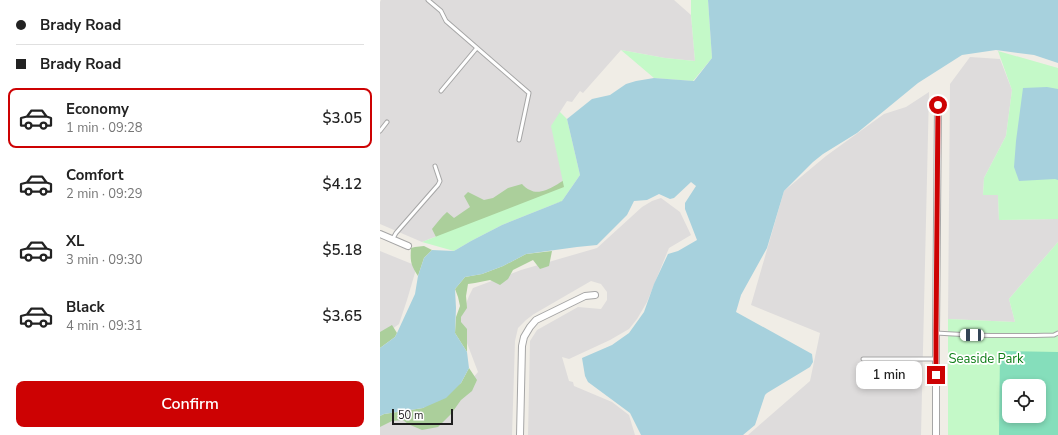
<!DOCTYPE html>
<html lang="en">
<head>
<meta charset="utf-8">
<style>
  :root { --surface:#fff; --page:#f6f6f6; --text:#222; --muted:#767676; --line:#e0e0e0; --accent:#cd0203 }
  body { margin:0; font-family:"Nunito Sans",sans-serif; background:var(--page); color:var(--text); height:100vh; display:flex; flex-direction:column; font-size:15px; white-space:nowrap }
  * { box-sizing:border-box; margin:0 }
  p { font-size:13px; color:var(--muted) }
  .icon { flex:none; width:22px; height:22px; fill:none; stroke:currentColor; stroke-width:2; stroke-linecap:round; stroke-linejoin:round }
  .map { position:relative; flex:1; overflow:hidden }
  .drawer { display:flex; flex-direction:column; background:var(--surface); width:380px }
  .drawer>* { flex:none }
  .hud { display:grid; align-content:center; height:88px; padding:0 16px; background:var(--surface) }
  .fabs { position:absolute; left:622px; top:379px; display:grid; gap:8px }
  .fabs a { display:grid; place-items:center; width:44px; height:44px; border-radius:8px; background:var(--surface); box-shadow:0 2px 6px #0003; font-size:20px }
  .scale { position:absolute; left:12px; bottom:10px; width:61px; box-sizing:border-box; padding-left:4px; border:2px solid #1f1f1f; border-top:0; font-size:11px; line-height:14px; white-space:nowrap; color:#1f1f1f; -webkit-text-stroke:3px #fff; paint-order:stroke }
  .end { position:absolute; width:18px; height:18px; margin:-9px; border:5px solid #cd0203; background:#fff; box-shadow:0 0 0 2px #fff }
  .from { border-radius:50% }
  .bubble { position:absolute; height:28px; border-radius:8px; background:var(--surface); box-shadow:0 2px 6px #0003; font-size:13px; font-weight:600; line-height:28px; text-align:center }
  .car { position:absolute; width:12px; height:24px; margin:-12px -6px; border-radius:5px; box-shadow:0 0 3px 1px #0007; background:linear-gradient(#fff 24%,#345 0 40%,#fff 0 76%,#345 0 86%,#fff 0) }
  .hud b { display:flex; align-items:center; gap:14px; height:38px; font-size:15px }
  .hud b+b { border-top:1px solid var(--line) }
  .hud i { width:10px; height:10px; background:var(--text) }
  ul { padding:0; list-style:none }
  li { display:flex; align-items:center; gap:12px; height:60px; margin:0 8px 6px; padding:0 8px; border:2px solid transparent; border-radius:8px }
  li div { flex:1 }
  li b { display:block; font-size:15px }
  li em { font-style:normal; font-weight:600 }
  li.current { border-color:var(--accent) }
  li>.icon { width:36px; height:36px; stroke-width:1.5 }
  .cta { display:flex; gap:8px; margin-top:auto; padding:8px 16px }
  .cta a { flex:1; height:46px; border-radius:8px; background:var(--accent); color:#fff; font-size:16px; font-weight:600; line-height:46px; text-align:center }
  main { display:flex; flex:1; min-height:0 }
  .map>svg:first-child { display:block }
  .residential { fill:#dedcdc }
  .forest { fill:#abcf9b }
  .park { fill:#c4f9c8; fill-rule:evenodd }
  .pitch { fill:#85debb; fill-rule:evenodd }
  .water { fill:#a7d1dd }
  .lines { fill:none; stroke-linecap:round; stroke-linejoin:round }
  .lane-casing { stroke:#a6a6a6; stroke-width:5 }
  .street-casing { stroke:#a6a6a6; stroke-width:8 }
  .lane { stroke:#fff; stroke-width:3 }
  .street { stroke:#fff; stroke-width:6 }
  .route { stroke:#cd0203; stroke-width:5 }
  .labels { text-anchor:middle; stroke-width:3.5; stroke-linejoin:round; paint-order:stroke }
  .park-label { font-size:13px; fill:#0d7e16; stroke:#fff }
</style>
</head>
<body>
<main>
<section class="drawer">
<div class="hud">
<b><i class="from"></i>Brady Road</b>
<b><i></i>Brady Road</b>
</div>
<ul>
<li class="current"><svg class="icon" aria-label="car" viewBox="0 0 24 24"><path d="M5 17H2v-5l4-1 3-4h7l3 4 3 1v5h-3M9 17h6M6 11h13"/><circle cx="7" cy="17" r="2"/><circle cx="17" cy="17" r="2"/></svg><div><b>Economy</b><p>1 min · 09:28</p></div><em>$3.05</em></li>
<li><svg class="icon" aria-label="car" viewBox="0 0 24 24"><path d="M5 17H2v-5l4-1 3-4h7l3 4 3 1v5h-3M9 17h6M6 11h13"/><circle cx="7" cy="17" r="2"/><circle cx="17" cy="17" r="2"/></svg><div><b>Comfort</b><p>2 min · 09:29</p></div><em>$4.12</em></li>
<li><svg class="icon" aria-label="car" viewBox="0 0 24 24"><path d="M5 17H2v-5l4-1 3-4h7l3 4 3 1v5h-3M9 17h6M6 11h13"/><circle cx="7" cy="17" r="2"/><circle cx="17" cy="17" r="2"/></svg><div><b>XL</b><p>3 min · 09:30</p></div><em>$5.18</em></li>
<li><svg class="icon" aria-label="car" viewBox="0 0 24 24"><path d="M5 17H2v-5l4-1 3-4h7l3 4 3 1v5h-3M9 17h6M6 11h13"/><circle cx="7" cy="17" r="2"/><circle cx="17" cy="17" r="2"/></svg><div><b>Black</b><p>4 min · 09:31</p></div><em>$3.65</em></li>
</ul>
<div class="cta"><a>Confirm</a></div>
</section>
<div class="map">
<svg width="678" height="435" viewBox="0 0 678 435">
  <rect width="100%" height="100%" fill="#f0ede6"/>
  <!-- residential -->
  <g class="residential">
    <polygon points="1,0 294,0 311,15 315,61 285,58 241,50 203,93 200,91 192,102 187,101 180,112 184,186 42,242 0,224 0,2"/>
    <polygon points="590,57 620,59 632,90 626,136 604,178 603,195 618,195 619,220 678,219 678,242 629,299 635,322 568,319 570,84"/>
    <polygon points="549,92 541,435 368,435 430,381 440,333 371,305 404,191 446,156 504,114 526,107"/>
    <polygon points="281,198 300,212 311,235 289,248 267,302 257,319 249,329 230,340 189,359 182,357 189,381 193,382 194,386 232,402 249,415 255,435 148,435 150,341 157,330 198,307 221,309 227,300 227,292 221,284 211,281 154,314 146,320 138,328 135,341 132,435 0,435 0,425 25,411 57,419 98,372 79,322 89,296 93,288 141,270 217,248 262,207 272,201"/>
    <polygon points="0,251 37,266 27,300 19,324 0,338"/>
  </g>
  <!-- forest -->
  <g class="forest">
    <path d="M 191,175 L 182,201 L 58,241 L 52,229 C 57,223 61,217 67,212 L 74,218 L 90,207 L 84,196 L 88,192 L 104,200 L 113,198 L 128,188 L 142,184 C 144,186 147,189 150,190 C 162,197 181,182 191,175 Z"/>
    <path d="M 44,246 L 52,250 L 44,258 L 38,276 C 31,265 30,262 31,248 L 35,247 Z"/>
    <polygon points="172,251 169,266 160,269 153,260 133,270 128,279 120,285 110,280 95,283 88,284 86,296 87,308 81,317 81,322 87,329 87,352 75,333 76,317 80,306 78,297 75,289 85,277 102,274 123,266 146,254"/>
    <polygon points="12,325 17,333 15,337 0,348 0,332"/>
    <polygon points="89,368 97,380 92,391 81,400 71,414 58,427 42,430 28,424 23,420 12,421 0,427 0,416 4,414 43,408 81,383"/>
  </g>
  <!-- park -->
  <g class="park">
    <polygon points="311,0 328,0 332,58 313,81 274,78 241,50 285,58 315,61 311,15"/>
    <polygon points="618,51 678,68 678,219 619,220 618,195 603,195 604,178 626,136 632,90"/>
    <polygon points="180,112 187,119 200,175 182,201 122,225 91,241 74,251 42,242 184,187 171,126"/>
    <path d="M 678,242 L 678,435 L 568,435 L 568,319 L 635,322 L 629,299 ZM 629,386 L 659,386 L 659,416 L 629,416 Z"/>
  </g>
  <!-- pitch -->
  <path class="pitch" d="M 620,351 L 678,352 L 678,435 L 619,435 ZM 629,386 L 659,386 L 659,416 L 629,416 Z"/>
  <!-- water -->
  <g class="water">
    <polygon points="328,0 678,0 678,63 654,55 616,50 582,55 538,83 477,133 443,154 433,162 404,191 387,248 361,295 356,312 432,354 433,362 430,367 387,393 385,395 375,425 363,435 261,435 250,413 208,382 205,376 202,358 232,345 249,333 264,312 274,284 288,254 298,251 317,240 305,209 305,203 316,186 311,182 294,198 290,199 279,194 267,200 254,201 247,215 217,245 197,247 146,254 123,266 102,274 85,277 75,289 76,308 75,333 87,352 89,368 81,383 66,398 43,408 4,414 0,416 0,348 15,337 17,333 35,294 38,276 44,258 52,250 74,251 91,241 122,225 182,201 200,175 187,119 212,99 230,95 246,84 256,81 274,78 314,81 332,58"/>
    <polygon points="667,87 678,89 678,180 675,179 639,181 634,167 636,141 643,88"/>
  </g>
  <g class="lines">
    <!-- lane casing -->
    <g class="lane-casing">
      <g id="lane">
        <polyline points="48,0 61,11 66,21 149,93 139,140"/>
        <polyline points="61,91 96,49"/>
        <polyline points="0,131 7,122"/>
        <polyline points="12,240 16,233 58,185 60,181 55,166"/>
        <path d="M 556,333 C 595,336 634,336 674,335 L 678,333"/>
        <polyline points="483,359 556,359"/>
      </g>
    </g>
    <!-- street casing -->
    <g class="street-casing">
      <g id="street">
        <polyline points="0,234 28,246"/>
        <polyline points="140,435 142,346 144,337 150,327 156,320 205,296 215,295"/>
        <polyline points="556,435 556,333 558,105"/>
      </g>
    </g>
    <!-- lane -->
    <use href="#lane" class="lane"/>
    <!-- street -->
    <use href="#street" class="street"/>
  </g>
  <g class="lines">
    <!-- route -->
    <polyline class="route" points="556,375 556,333 558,105"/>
  </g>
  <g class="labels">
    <!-- park labels -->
    <g class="park-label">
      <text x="606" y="363">Seaside Park</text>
    </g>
  </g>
</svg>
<div class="fabs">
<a><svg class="icon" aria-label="locate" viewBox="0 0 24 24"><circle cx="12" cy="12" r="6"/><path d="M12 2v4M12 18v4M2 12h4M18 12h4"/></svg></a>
</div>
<div class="scale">50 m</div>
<i class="end from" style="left:558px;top:105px"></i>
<i class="end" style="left:556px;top:375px"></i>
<div class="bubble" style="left:476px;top:361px;width:66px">1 min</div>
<i class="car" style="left:592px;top:335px;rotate:271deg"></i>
</div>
</main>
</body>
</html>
